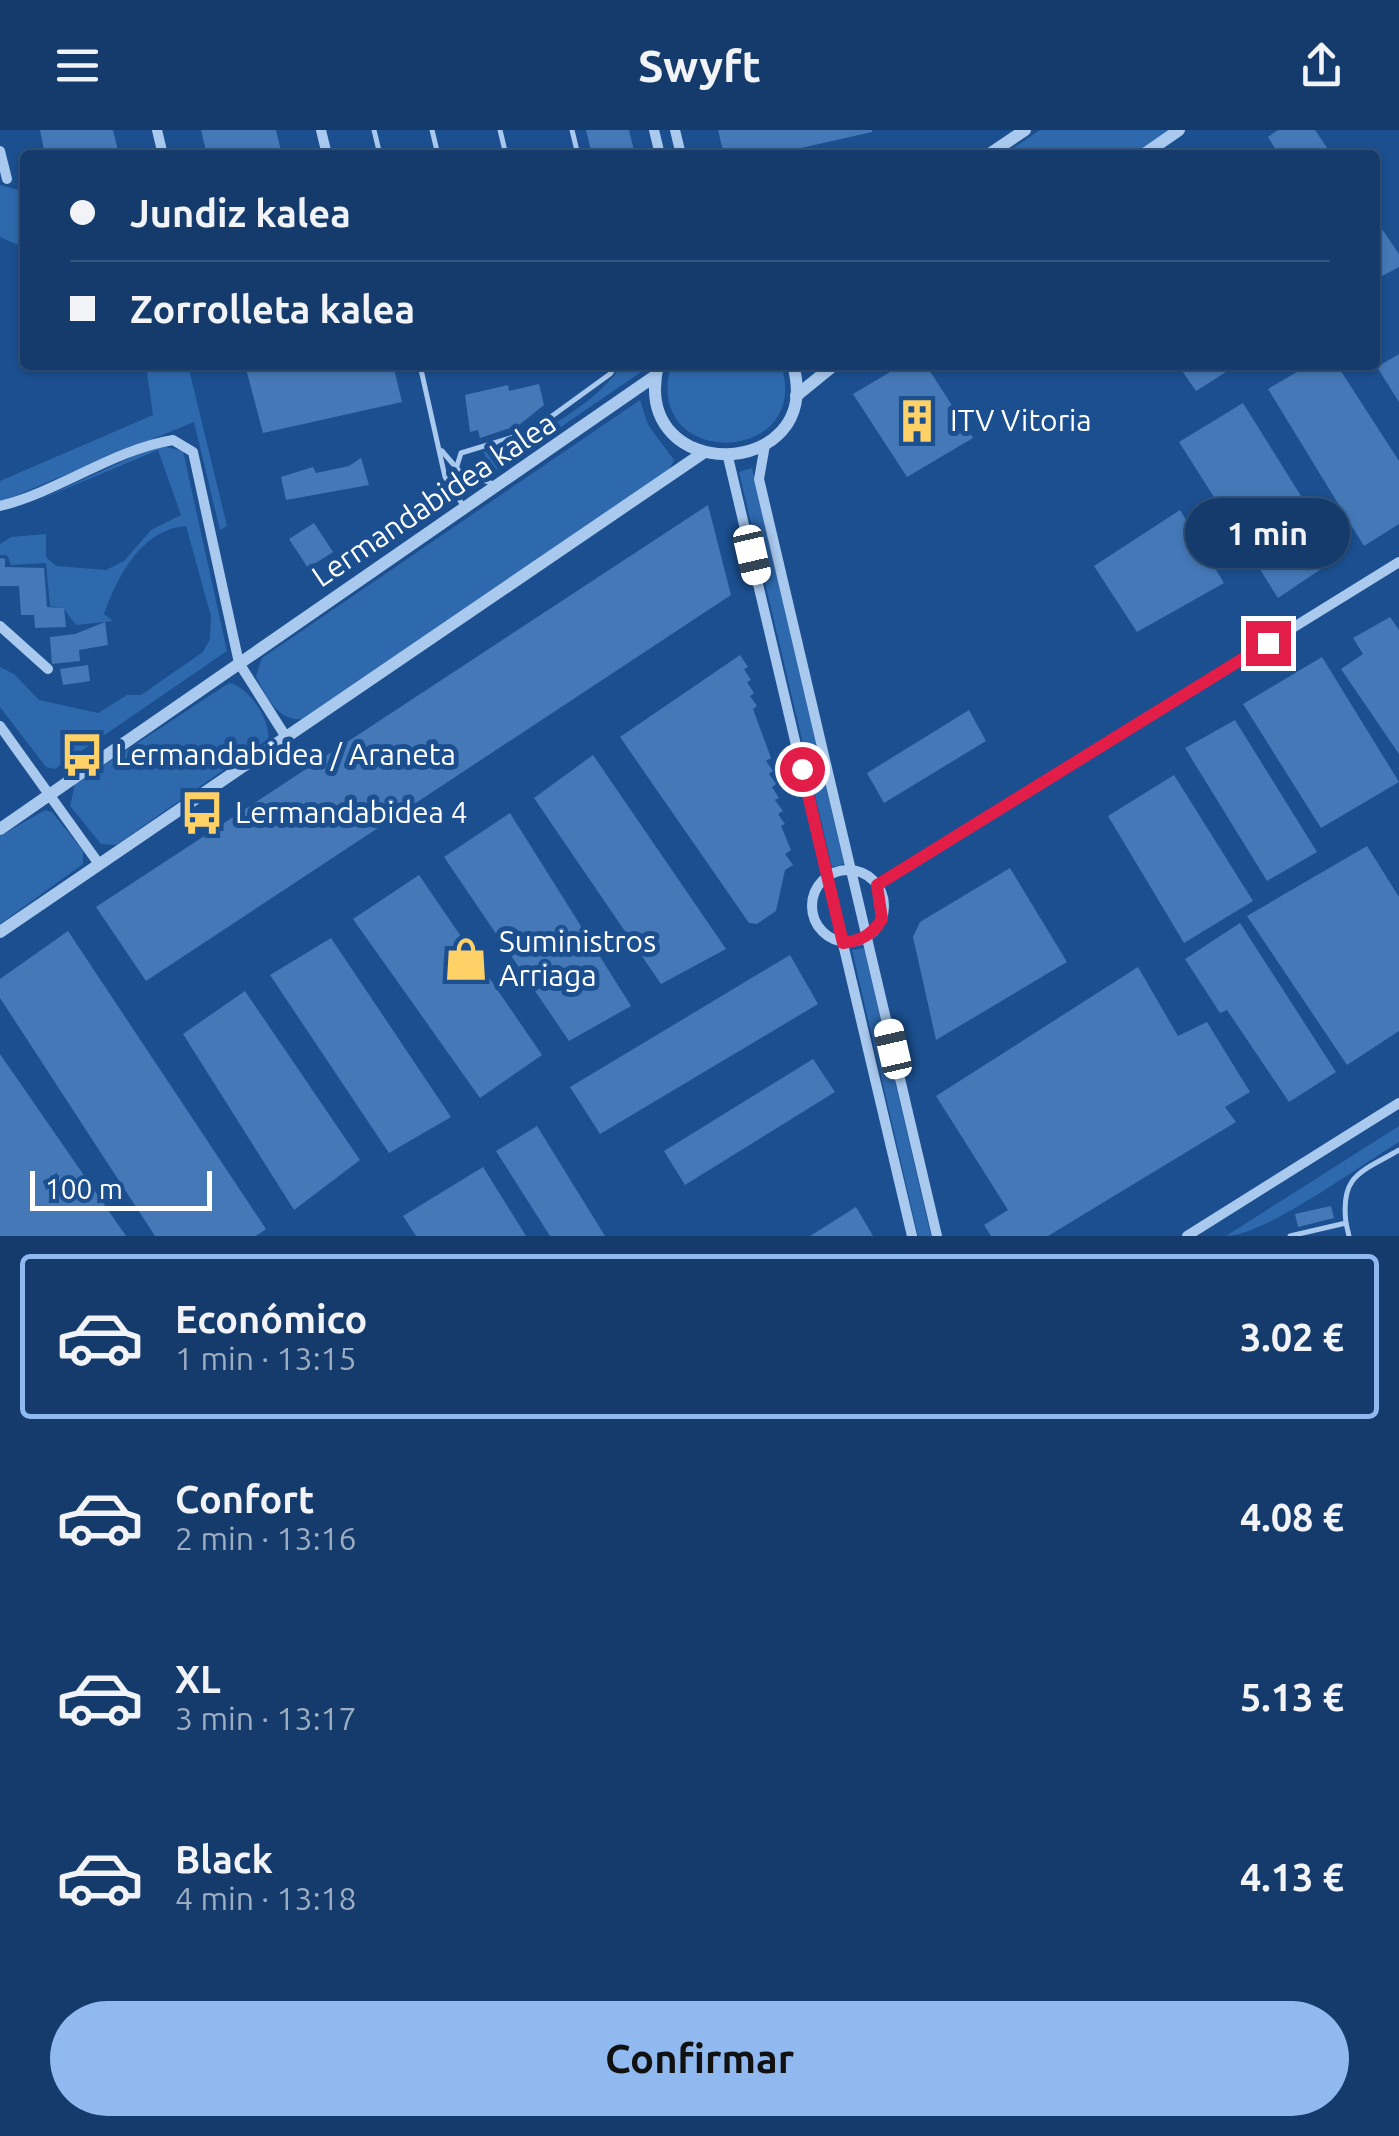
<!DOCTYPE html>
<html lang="es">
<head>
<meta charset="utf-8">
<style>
  :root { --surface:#143b6b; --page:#1d4271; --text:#f1f3f6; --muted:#9dadc1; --line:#33557e; --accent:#90b9f0 }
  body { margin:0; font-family:Ubuntu,sans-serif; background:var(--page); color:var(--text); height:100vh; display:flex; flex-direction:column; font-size:38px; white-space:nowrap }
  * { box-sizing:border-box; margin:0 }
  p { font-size:32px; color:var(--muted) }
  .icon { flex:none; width:55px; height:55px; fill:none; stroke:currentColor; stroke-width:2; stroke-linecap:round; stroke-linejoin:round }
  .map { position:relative; height:1106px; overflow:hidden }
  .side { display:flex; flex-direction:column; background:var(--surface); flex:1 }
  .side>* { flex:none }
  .guide { position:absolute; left:20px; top:20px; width:1360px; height:220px; border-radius:10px; box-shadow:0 2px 8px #0004,0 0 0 2px var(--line); display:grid; align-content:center; height:220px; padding:0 50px; background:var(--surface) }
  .scale { position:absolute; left:30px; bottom:25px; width:182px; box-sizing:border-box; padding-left:10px; border:5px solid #fff; border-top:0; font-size:28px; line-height:35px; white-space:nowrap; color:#fff; -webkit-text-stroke:8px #1b4f8f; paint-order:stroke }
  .end { position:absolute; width:45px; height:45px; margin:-22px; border:12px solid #e11d48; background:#fff; box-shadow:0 0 0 5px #fff }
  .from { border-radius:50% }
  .bubble { position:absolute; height:70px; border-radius:35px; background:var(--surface); box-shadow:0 2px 8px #0004,0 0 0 2px var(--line); font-size:32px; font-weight:700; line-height:70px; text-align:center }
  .car { position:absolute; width:30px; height:60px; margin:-30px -15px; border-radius:12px; box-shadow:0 0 8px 2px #0007; background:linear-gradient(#fff 24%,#345 0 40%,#fff 0 76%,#345 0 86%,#fff 0) }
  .guide b { display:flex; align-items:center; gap:35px; height:95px; font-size:38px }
  .guide b+b { border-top:2px solid var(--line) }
  .guide i { width:25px; height:25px; background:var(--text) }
  ul { padding:18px 0 0; list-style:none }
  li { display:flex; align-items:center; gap:30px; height:165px; margin:0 20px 15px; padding:0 30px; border:5px solid transparent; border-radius:10px }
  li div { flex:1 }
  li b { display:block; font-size:38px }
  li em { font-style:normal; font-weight:700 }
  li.active { border-color:var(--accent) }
  li>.icon { width:90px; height:90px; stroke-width:1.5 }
  .primary-button { display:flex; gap:20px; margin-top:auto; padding:20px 50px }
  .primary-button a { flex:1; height:115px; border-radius:60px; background:var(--accent); color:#111; font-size:40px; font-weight:700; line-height:115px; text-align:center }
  header { display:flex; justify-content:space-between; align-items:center; height:130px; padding:0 50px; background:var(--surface); font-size:45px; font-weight:700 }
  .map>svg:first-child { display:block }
  .green { fill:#2e69ad }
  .building { fill:#4478b7 }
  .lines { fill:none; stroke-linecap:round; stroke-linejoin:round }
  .service { stroke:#a9c9ee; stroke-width:5 }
  .minor { stroke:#a9c9ee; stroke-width:10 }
  .tertiary { stroke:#a9c9ee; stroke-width:12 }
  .route { stroke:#e11d48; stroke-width:12 }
  .labels { text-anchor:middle; stroke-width:10; stroke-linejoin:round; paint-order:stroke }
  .poi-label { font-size:30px; fill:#fff; stroke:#1b4f8f; text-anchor:start }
  .street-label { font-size:30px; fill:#fff; stroke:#1b4f8f }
</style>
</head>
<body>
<header><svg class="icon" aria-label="menu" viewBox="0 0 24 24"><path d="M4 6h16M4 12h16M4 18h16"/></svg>Swyft<svg class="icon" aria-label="share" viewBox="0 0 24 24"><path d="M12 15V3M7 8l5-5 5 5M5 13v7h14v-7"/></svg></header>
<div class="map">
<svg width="1399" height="1106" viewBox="0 0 1399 1106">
  <rect width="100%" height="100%" fill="#1b4f8f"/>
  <!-- green -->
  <g class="green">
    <polygon points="1040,0 1170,0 1133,25 1003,25"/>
    <polygon points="0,55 25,62 25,118 0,107"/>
    <polygon points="146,235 188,235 227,396 220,400 194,292 0,372 0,351 153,285"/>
    <path d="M 622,235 L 642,235 L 641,242 L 498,340 L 487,335 L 484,322 C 532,312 596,274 622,235 Z"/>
    <path d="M 671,235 L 781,235 C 814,335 641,342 671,235 Z"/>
    <path d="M 640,270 L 648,295 L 674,330 L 669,340 L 302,589 C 278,592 265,565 256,546 L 262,528 Z"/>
    <path d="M 158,315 L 183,321 L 227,521 L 55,639 L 46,637 L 0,577 L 0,537 L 14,544 L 39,570 L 98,583 L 127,565 L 141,565 L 203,522 L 210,509 L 211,486 L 186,396 C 142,399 118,445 104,484 L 113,491 L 76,495 L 63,478 L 50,476 L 46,433 L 11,435 L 7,425 L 0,425 L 0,414 L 11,407 L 46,404 L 46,427 L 56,436 L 106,440 L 124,431 L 151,400 L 181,385 L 158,320 L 32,373 Z"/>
    <polygon points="752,338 844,734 832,737 739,342"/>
    <path d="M 229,553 C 248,556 271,590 268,609 L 116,715 L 101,714 L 70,676 L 75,654 Z"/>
    <polygon points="45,680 52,682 83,721 83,734 0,794 0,706"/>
    <polygon points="864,818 931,1106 918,1106 852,820"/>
    <path d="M 1399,996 L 1399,1012 C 1361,1035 1264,1106 1226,1106 Z"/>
  </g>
  <!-- building -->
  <g class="building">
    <polygon points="40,0 113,0 119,25 45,25"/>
    <polygon points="201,0 276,0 282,25 207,25"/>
    <polygon points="586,0 629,0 635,25 592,25"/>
    <polygon points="718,0 872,0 872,2 770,25 724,25"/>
    <polygon points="1278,0 1315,0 1332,25 1279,25 1268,7"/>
    <polygon points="1375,89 1399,124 1399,137 1375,150"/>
    <polygon points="1399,224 1399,272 1377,237"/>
    <polygon points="245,235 393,235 402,272 263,303"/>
    <polygon points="902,235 926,235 973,308 907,347 853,264"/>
    <polygon points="1178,235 1237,235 1196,261"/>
    <polygon points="1309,235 1337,235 1399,331 1399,394 1364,416 1268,259"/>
    <polygon points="539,254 544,275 519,295 480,308 478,300 470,302 465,265 508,255 509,261"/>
    <polygon points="1243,273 1339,427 1278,468 1179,312"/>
    <polygon points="361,328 369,355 286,370 281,347 313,337 316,343 349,336"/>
    <polygon points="708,375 731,465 146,851 96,777"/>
    <polygon points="1180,380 1224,453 1137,502 1094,436"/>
    <polygon points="314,393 333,422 308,438 289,409"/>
    <polygon points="0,428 5,429 5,437 44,438 47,477 64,478 66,497 35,498 34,485 21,485 19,456 0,456"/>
    <polygon points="1390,487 1399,500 1399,624 1341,539 1363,524 1353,508"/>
    <polygon points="105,492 108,515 79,520 80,531 52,534 50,507 75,504"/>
    <polygon points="740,525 748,537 744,539 751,550 747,552 754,563 750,566 757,576 753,579 771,628 766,631 773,641 769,644 776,654 772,657 779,668 775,670 783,681 778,684 785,694 781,696 791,720 785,724 793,735 785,740 776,781 757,794 749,793 620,607"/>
    <polygon points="1322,527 1399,652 1321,698 1243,574"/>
    <polygon points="88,535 90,551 63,555 60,539"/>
    <polygon points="969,580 986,611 884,673 867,643"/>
    <polygon points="1235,590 1317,722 1267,751 1185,618"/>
    <polygon points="593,625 726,819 661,854 534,668"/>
    <polygon points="1174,645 1253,771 1184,813 1108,686"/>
    <polygon points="510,683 631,876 569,911 444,727"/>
    <polygon points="1367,716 1399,767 1399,901 1347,935 1247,786"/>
    <polygon points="1010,738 1067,832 936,910 913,807 920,792"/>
    <polygon points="419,745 542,925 480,968 353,789"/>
    <polygon points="1240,793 1336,942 1289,972 1227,880 1220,883 1185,829"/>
    <polygon points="68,801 266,1099 256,1106 155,1106 0,868 0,849"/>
    <polygon points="331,808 451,987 389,1023 270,845"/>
    <polygon points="790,825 818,874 600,1004 570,957"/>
    <polygon points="1138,837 1178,906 1207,892 1250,962 1225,977 1236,992 1048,1106 991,1106 984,1095 1008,1080 936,966"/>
    <polygon points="245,861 360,1030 294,1080 183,904"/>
    <polygon points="0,924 126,1106 0,1106"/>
    <polygon points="813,929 835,962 685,1055 664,1021"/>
    <polygon points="537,996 605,1106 550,1106 496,1021"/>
    <polygon points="483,1037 526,1106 416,1106 403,1086"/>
    <polygon points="1331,1076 1334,1088 1298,1097 1295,1084"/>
    <polygon points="856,1077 873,1106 810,1106"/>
  </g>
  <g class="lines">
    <!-- service -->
    <g class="service">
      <polyline points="374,0 380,25"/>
      <polyline points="432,0 438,25"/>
      <polyline points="500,0 506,25"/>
      <polyline points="572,0 578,25"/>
      <polyline points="420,235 445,347 464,377"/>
      <polyline points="442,321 460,342 494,354"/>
      <polyline points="456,339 461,323 530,302 610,244 616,235"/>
      <polyline points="1346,1093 1349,1106"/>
      <path d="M 1290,1106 L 1346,1093 C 1340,1044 1362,1042 1399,1020"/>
    </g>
    <!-- minor -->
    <g class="minor">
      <polyline points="157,0 163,25"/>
      <polyline points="321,0 327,25"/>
      <polyline points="654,0 660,25"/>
      <polyline points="675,0 681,25"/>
      <polyline points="0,21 7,49"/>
      <polyline points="765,315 759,349 937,1106"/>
      <polyline points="728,327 912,1106"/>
      <path d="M 0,376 C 60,361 112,320 173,310 L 193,322 L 239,533 L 286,607"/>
      <polyline points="0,496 48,539"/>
      <polyline points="0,596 99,734"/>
      <circle cx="848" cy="776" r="36"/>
      <polyline points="877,755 1399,432"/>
      <polyline points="1187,1106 1399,973"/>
    </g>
    <!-- tertiary -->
    <g class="tertiary">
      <polyline points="988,25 1025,0"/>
      <polyline points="1143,25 1179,0"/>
      <path d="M 658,235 C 629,357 826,351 793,235"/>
      <polyline points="796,266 834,235"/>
      <polyline points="0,699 655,246"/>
      <polyline points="0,802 703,323"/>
    </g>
  </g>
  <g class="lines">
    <!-- route -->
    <path class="route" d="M 802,639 L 843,813 C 862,810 872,805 882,789 L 877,755 L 1268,513"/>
  </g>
  <!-- icons -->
  <defs>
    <g id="building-bare" transform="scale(3.45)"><path d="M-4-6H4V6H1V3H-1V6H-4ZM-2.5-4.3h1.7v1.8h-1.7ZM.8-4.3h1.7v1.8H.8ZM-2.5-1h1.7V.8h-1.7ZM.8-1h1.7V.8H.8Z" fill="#ffd166" stroke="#1b4f8f" stroke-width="2.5" paint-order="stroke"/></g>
    <g id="bus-bare" transform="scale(3.45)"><path d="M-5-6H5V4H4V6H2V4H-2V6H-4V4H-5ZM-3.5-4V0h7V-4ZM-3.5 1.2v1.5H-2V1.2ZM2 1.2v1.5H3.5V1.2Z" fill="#ffd166" stroke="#1b4f8f" stroke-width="2.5" paint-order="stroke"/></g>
    <g id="shop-bare" transform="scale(3.45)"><path d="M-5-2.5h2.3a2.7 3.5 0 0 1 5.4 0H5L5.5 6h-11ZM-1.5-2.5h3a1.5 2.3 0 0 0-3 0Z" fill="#ffd166" stroke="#1b4f8f" stroke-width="2.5" paint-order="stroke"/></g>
  </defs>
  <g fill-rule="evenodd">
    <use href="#building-bare" x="917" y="291"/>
    <use href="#bus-bare" x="82" y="625"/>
    <use href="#bus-bare" x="202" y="683"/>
    <use href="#shop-bare" x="466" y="829"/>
  </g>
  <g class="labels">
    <!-- poi labels -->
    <g class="poi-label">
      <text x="950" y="301">ITV Vitoria</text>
      <text x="115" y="635">Lermandabidea / Araneta</text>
      <text x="235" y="693">Lermandabidea 4</text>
      <text x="499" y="822">Suministros<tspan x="499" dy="34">Arriaga</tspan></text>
    </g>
    <!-- street labels -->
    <g class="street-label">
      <text transform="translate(434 370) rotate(-34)" y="10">Lermandabidea kalea</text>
    </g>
  </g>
</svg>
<div class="scale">100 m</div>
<i class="end from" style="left:802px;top:639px"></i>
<i class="end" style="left:1268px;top:513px"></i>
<div class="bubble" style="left:1185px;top:368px;width:165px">1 min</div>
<i class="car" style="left:752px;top:425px;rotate:167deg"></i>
<i class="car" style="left:893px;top:919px;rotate:347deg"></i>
<div class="guide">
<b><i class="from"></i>Jundiz kalea</b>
<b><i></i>Zorrolleta kalea</b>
</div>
</div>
<section class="side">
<ul>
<li class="active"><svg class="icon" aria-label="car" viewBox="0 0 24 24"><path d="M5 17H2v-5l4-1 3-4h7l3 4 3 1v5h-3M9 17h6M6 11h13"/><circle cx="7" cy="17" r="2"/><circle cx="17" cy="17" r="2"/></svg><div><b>Económico</b><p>1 min · 13:15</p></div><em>3.02 €</em></li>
<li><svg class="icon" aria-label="car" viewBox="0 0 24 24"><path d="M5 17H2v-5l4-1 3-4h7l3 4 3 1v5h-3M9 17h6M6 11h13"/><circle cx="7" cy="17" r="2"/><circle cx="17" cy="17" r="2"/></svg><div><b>Confort</b><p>2 min · 13:16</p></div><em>4.08 €</em></li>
<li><svg class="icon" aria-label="car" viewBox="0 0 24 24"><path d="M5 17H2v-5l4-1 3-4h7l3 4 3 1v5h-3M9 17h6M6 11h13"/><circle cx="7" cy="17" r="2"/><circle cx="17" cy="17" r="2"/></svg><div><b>XL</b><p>3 min · 13:17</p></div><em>5.13 €</em></li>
<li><svg class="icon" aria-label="car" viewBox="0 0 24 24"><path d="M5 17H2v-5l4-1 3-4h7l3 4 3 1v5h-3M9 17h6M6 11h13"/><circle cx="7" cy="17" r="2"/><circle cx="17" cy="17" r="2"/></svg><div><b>Black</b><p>4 min · 13:18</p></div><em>4.13 €</em></li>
</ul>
<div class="primary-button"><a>Confirmar</a></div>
</section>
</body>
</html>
